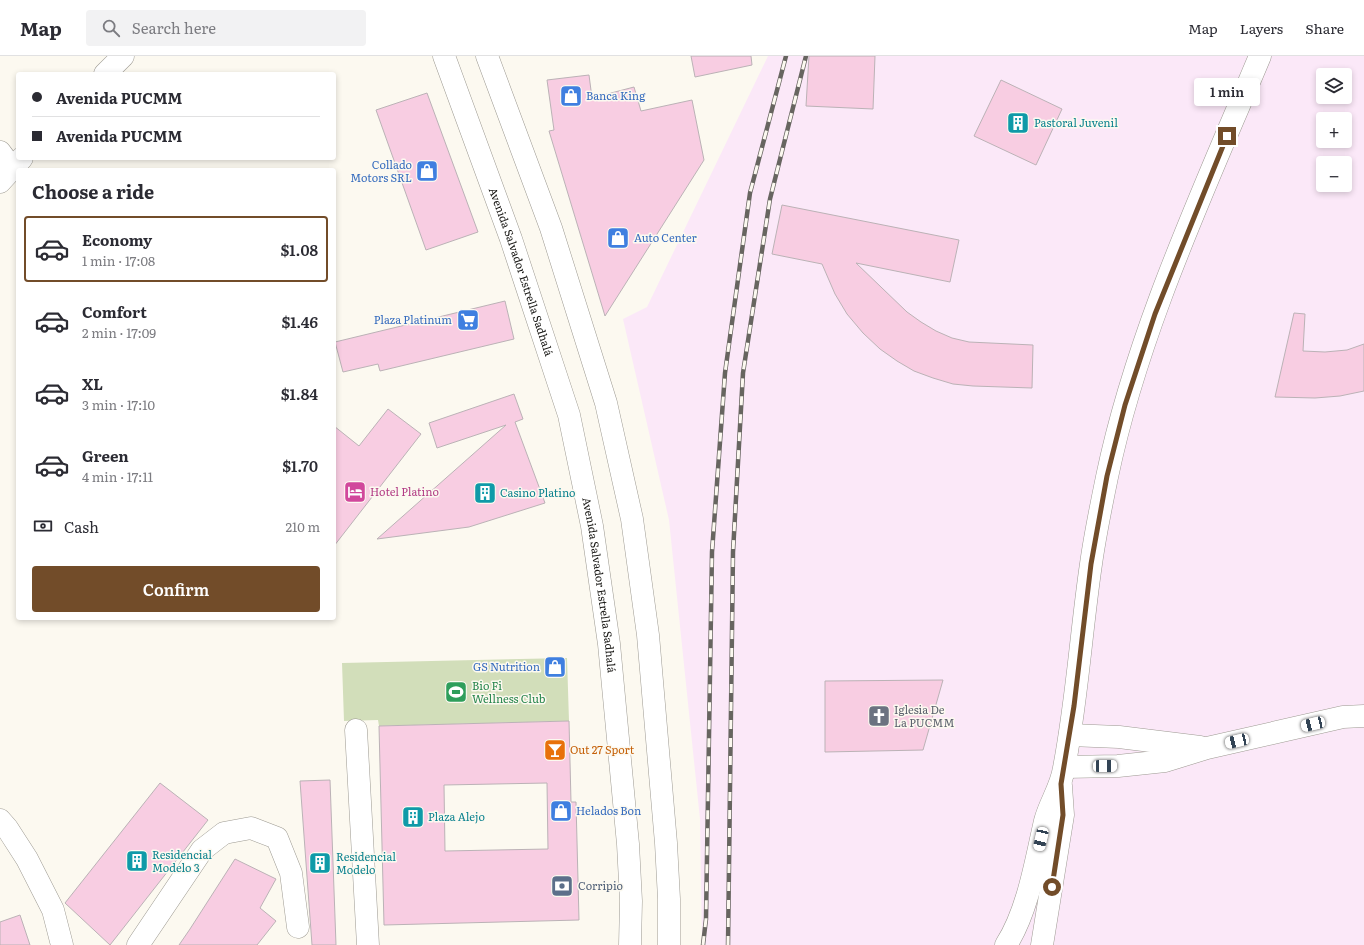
<!DOCTYPE html>
<html lang="en">
<head>
<meta charset="utf-8">
<style>
  :root { --surface:#fff; --page:#f2f2f3; --text:#2b2b33; --muted:#7c7c81; --line:#e1e1e2; --accent:#724c29 }
  body { margin:0; font-family:Literata,serif; background:var(--page); color:var(--text); height:100vh; display:flex; flex-direction:column; font-size:15px; white-space:nowrap }
  * { box-sizing:border-box; margin:0 }
  p { font-size:13px; color:var(--muted) }
  .icon { flex:none; width:22px; height:22px; fill:none; stroke:currentColor; stroke-width:2; stroke-linecap:round; stroke-linejoin:round }
  .map { position:relative; flex:1; overflow:hidden }
  .panel { position:absolute; left:16px; top:112px; width:320px; height:452px; display:flex; flex-direction:column; background:var(--surface); border-radius:4px; box-shadow:0 2px 6px #0003 }
  .panel>* { flex:none }
  .guide { position:absolute; left:16px; top:16px; width:320px; height:88px; border-radius:4px; box-shadow:0 2px 6px #0003; display:grid; align-content:center; height:88px; padding:0 16px; background:var(--surface) }
  .fabs { position:absolute; left:1316px; top:12px; display:grid; gap:8px }
  .fabs a { display:grid; place-items:center; width:36px; height:36px; border-radius:4px; background:var(--surface); box-shadow:0 2px 6px #0003; font-size:20px }
  .end { position:absolute; width:18px; height:18px; margin:-9px; border:5px solid #724c29; background:#fff; box-shadow:0 0 0 2px #fff }
  .from { border-radius:50% }
  .bubble { position:absolute; height:28px; border-radius:4px; background:var(--surface); box-shadow:0 2px 6px #0003; font-size:13px; font-weight:600; line-height:28px; text-align:center }
  .car { position:absolute; width:12px; height:24px; margin:-12px -6px; border-radius:5px; box-shadow:0 0 3px 1px #0007; background:linear-gradient(#fff 24%,#345 0 40%,#fff 0 76%,#345 0 86%,#fff 0) }
  .guide b { display:flex; align-items:center; gap:14px; height:38px; font-size:15px }
  .guide b+b { border-top:1px solid var(--line) }
  .guide i { width:10px; height:10px; background:var(--text) }
  ul { padding:0; list-style:none }
  li { display:flex; align-items:center; gap:12px; height:66px; margin:0 8px 6px; padding:0 8px; border:2px solid transparent; border-radius:4px }
  li div { flex:1 }
  li b { display:block; font-size:15px }
  li em { font-style:normal; font-weight:600 }
  li.current { border-color:var(--accent) }
  li>.icon { width:36px; height:36px; stroke-width:1.5 }
  h2 { padding:0 16px; font-size:18px; line-height:48px }
  .pay { display:flex; align-items:center; gap:10px; height:44px; padding:0 16px; font-size:15px }
  .pay p { margin-inline-start:auto }
  .cta { display:flex; gap:8px; margin-top:auto; padding:8px 16px }
  .cta a { flex:1; height:46px; border-radius:4px; background:var(--accent); color:#fff; font-size:16px; font-weight:600; line-height:46px; text-align:center }
  header { display:flex; align-items:center; gap:24px; box-sizing:border-box; height:56px; padding:0 20px; background:var(--surface); border-bottom:1px solid var(--line) }
  header strong { font-size:19px }
  nav { display:flex; gap:22px; margin-inline-start:auto; font-size:14px }
  .search { width:280px; height:36px; background:var(--page); display:flex; align-items:center; gap:10px; box-sizing:border-box; padding:0 14px; border-radius:4px; color:var(--muted); font-size:15px }
  .map>svg:first-child { display:block }
  .education { fill:#fbe8f8; fill-rule:evenodd }
  .green { fill:#d2deba }
  .building { fill:#f8cde2; stroke:#bbb2b6; fill-rule:evenodd }
  .lines { fill:none; stroke-linecap:round; stroke-linejoin:round }
  .minor-casing { stroke:#9d9a92; stroke-width:23 }
  .major-casing { stroke:#9d9a92; stroke-width:23 }
  .minor { stroke:#fff; stroke-width:22 }
  .major { stroke:#fff; stroke-width:22 }
  .rail-casing { stroke:#676560; stroke-width:4.5 }
  .rail { stroke:#fcf9f0; stroke-width:3; stroke-dasharray:9; stroke-linecap:butt }
  .route { stroke:#724c29; stroke-width:5 }
  .labels { text-anchor:middle; stroke-width:3; stroke-linejoin:round; paint-order:stroke }
  .shop-label { font-size:11px; fill:#366cbe; stroke:#fcf9f0; text-anchor:start }
  .culture-label { font-size:11px; fill:#0d838f; stroke:#fcf9f0; text-anchor:start }
  .street-label { font-size:11px; fill:#171613; stroke:#fcf9f0 }
  .hotel-label { font-size:11px; fill:#b23c85; stroke:#fcf9f0; text-anchor:start }
  .leisure-label { font-size:11px; fill:#27864d; stroke:#fcf9f0; text-anchor:start }
  .worship-label { font-size:11px; fill:#5b616d; stroke:#fcf9f0; text-anchor:start }
  .food-label { font-size:11px; fill:#c56008; stroke:#fcf9f0; text-anchor:start }
  .service-label { font-size:11px; fill:#4e5e75; stroke:#fcf9f0; text-anchor:start }
</style>
</head>
<body>
<header>
<strong>Map</strong>
<div class="search"><svg class="icon" aria-label="search" viewBox="0 0 24 24"><circle cx="10" cy="10" r="6"/><path d="M15 15l6 6"/></svg>Search here</div>
<nav><a>Map</a><a>Layers</a><a>Share</a></nav>
</header>
<div class="map">
<svg width="1364" height="889" viewBox="0 0 1364 889">
  <rect width="100%" height="100%" fill="#fcf9f0"/>
  <!-- education -->
  <path class="education" d="M 768,0 L 1364,0 L 1364,889 L 702,889 L 700,763 L 669,464 L 623,263 L 647,251 ZM 1323,19 L 1345,19 L 1345,41 L 1323,41 ZM 1323,63 L 1345,63 L 1345,85 L 1323,85 ZM 1323,107 L 1345,107 L 1345,129 L 1323,129 Z"/>
  <!-- green -->
  <polygon class="green" points="567,602 569,665 379,670 378,664 344,665 342,607"/>
  <!-- building -->
  <g class="building">
    <polygon points="691,0 751,0 752,9 695,21"/>
    <polygon points="809,0 875,0 873,53 806,50"/>
    <polygon points="589,19 592,42 634,31 641,55 692,44 704,104 605,260 549,75 554,74 547,24"/>
    <polygon points="1001,24 1062,53 1036,109 974,80"/>
    <polygon points="427,37 478,176 426,194 376,54"/>
    <polygon points="782,149 959,184 950,226 856,207 907,256 921,266 936,275 952,282 969,286 1033,289 1032,332 973,330 953,328 933,322 914,315 897,305 880,293 863,277 847,258 835,238 822,208 772,198"/>
    <polygon points="505,245 514,283 380,315 378,308 343,316 335,286"/>
    <polygon points="1294,257 1305,258 1303,295 1325,296 1347,294 1364,288 1364,335 1340,340 1315,342 1275,341"/>
    <polygon points="514,338 523,363 515,366 545,447 469,471 377,483 506,369 437,392 429,367"/>
    <polygon points="388,353 421,378 334,490 334,370 359,390"/>
    <polygon points="943,624 923,694 825,696 825,625"/>
    <path d="M 569,665 L 571,746 L 576,746 L 579,864 L 384,869 L 379,670 ZM 547,727 L 548,793 L 445,795 L 444,729 Z"/>
    <polygon points="330,724 336,889 312,889 300,725"/>
    <polygon points="160,727 208,764 110,889 65,847"/>
    <polygon points="235,803 276,823 260,852 276,865 257,889 179,889 190,873"/>
    <polygon points="20,859 30,889 0,889 0,866"/>
  </g>
  <g class="lines">
    <!-- minor casing -->
    <g class="minor-casing">
      <g id="minor">
        <polyline points="105,18 123,0"/>
        <polyline points="0,96 12,112"/>
        <polyline points="0,126 22,102"/>
        <polyline points="356,674 368,889"/>
        <polyline points="1070,679 1119,681 1200,691"/>
        <polyline points="1065,711 1118,710 1165,705 1207,692 1343,661 1364,660"/>
        <polyline points="0,764 7,772 27,803 53,854 62,889"/>
        <polyline points="138,889 202,794 224,777 251,772 277,782 291,817 298,871"/>
        <path d="M 1006,889 C 1028,855 1036,804 1045,765 C 1050,746 1061,732 1064,712 C 1077,645 1081,576 1091,508 C 1095,479 1101,450 1107,421 C 1137,277 1203,136 1260,0"/>
        <polyline points="1042,889 1063,759 1061,730"/>
      </g>
    </g>
    <!-- major casing -->
    <g class="major-casing">
      <g id="major">
        <path id="s1" d="M 444,0 L 511,183 L 569,359 L 592,470 L 609,588 L 628,788 L 631,845 L 630,889"/>
        <polyline points="487,0 551,172 606,347 632,463 648,579 666,787 669,843 669,889"/>
      </g>
    </g>
    <!-- minor -->
    <use href="#minor" class="minor"/>
    <!-- major -->
    <use href="#major" class="major"/>
    <!-- rail casing -->
    <g class="rail-casing">
      <g id="rail">
        <polyline points="703,889 706,863 712,496 725,317 750,137 786,0"/>
        <polyline points="728,889 733,496 743,317 770,143 806,0"/>
      </g>
    </g>
    <!-- rail -->
    <use href="#rail" class="rail"/>
  </g>
  <g class="lines">
    <!-- route -->
    <polyline class="route" points="1052,831 1063,759 1061,728 1074,650 1091,508 1107,420 1125,349 1155,258 1227,80"/>
  </g>
  <!-- icons -->
  <defs>
    <g id="shop-square" transform="scale(1.15)"><rect x="-9" y="-9" width="18" height="18" rx="4" fill="#3f7fe0" stroke="#fcf9f0"/><path d="M-5-2.5h2.3a2.7 3.5 0 0 1 5.4 0H5L5.5 6h-11ZM-1.5-2.5h3a1.5 2.3 0 0 0-3 0Z" fill="#fff"/></g>
    <g id="building-square" transform="scale(1.15)"><rect x="-9" y="-9" width="18" height="18" rx="4" fill="#0f9aa8" stroke="#fcf9f0"/><path d="M-4-6H4V6H1V3H-1V6H-4ZM-2.5-4.3h1.7v1.8h-1.7ZM.8-4.3h1.7v1.8H.8ZM-2.5-1h1.7V.8h-1.7ZM.8-1h1.7V.8H.8Z" fill="#fff"/></g>
    <g id="supermarket-square" transform="scale(1.15)"><rect x="-9" y="-9" width="18" height="18" rx="4" fill="#3f7fe0" stroke="#fcf9f0"/><path d="M-6-5.5h2.5l.6 2H6L4.5 2H-2.5L-4.4-4H-6ZM-1.5 3.2a1.3 1.3 0 1 0 .1 0ZM3 3.2a1.3 1.3 0 1 0 .1 0Z" fill="#fff"/></g>
    <g id="hotel-square" transform="scale(1.15)"><rect x="-9" y="-9" width="18" height="18" rx="4" fill="#d1479c" stroke="#fcf9f0"/><path d="M-6-4.5h1.5V1H6V5H4.5V3h-9V5H-6ZM-4 0a1.8 1.8 0 1 1 3.6 0ZM.5 0V-2.5h3Q6-2.5 6 0Z" fill="#fff"/></g>
    <g id="stadium-square" transform="scale(1.15)"><rect x="-9" y="-9" width="18" height="18" rx="4" fill="#2e9e5b" stroke="#fcf9f0"/><path d="M0-5a6.5 5 0 1 0 0 10a6.5 5 0 1 0 0-10ZM-3.5-1.8h7v3.6h-7Z" fill="#fff"/></g>
    <g id="church-square" transform="scale(1.15)"><rect x="-9" y="-9" width="18" height="18" rx="4" fill="#6b7280" stroke="#fcf9f0"/><path d="M-1.2-6h2.4v3.5h3.3v2.4h-3.3V6h-2.4V-.1h-3.3v-2.4h3.3Z" fill="#fff"/></g>
    <g id="bar-square" transform="scale(1.15)"><rect x="-9" y="-9" width="18" height="18" rx="4" fill="#e8710a" stroke="#fcf9f0"/><path d="M-6-5H6L.8 .8V4.5H3.5V6h-7V4.5H-.8V.8Z" fill="#fff"/></g>
    <g id="bank-square" transform="scale(1.15)"><rect x="-9" y="-9" width="18" height="18" rx="4" fill="#5c6f8a" stroke="#fcf9f0"/><path d="M-6-4H6V4H-6ZM0-2.3a2.3 2.3 0 1 0 0 4.6a2.3 2.3 0 1 0 0-4.6Z" fill="#fff"/></g>
  </defs>
  <g fill-rule="evenodd">
    <use href="#shop-square" x="571" y="40"/>
    <use href="#building-square" x="1018" y="67"/>
    <use href="#shop-square" x="427" y="115"/>
    <use href="#shop-square" x="618" y="182"/>
    <use href="#supermarket-square" x="468" y="264"/>
    <use href="#hotel-square" x="355" y="436"/>
    <use href="#building-square" x="485" y="437"/>
    <use href="#shop-square" x="555" y="611"/>
    <use href="#stadium-square" x="456" y="636"/>
    <use href="#church-square" x="879" y="660"/>
    <use href="#bar-square" x="555" y="694"/>
    <use href="#shop-square" x="561" y="755"/>
    <use href="#building-square" x="413" y="761"/>
    <use href="#building-square" x="137" y="805"/>
    <use href="#building-square" x="320" y="807"/>
    <use href="#bank-square" x="562" y="830"/>
  </g>
  <g class="labels">
    <!-- shop labels -->
    <g class="shop-label">
      <text x="586" y="44">Banca King</text>
      <text x="412" y="113" text-anchor="end">Collado<tspan x="412" dy="13">Motors SRL</tspan></text>
      <text x="634" y="186">Auto Center</text>
      <text x="452" y="268" text-anchor="end">Plaza Platinum</text>
      <text x="540" y="615" text-anchor="end">GS Nutrition</text>
      <text x="576" y="759">Helados Bon</text>
    </g>
    <!-- culture labels -->
    <g class="culture-label">
      <text x="1034" y="71">Pastoral Juvenil</text>
      <text x="500" y="441">Casino Platino</text>
      <text x="428" y="765">Plaza Alejo</text>
      <text x="152" y="803">Residencial<tspan x="152" dy="13">Modelo 3</tspan></text>
      <text x="336" y="805">Residencial<tspan x="336" dy="13">Modelo</tspan></text>
    </g>
    <!-- street labels -->
    <g class="street-label">
      <text dy="4" stroke="none"><textPath href="#s1" startOffset="229">Avenida Salvador Estrella Sadhalá</textPath></text>
      <text dy="4" stroke="none"><textPath href="#s1" startOffset="553">Avenida Salvador Estrella Sadhalá</textPath></text>
    </g>
    <!-- hotel labels -->
    <g class="hotel-label">
      <text x="370" y="440">Hotel Platino</text>
    </g>
    <!-- leisure labels -->
    <g class="leisure-label">
      <text x="472" y="634">Bio Fi<tspan x="472" dy="13">Wellness Club</tspan></text>
    </g>
    <!-- worship labels -->
    <g class="worship-label">
      <text x="894" y="658">Iglesia De<tspan x="894" dy="13">La PUCMM</tspan></text>
    </g>
    <!-- food labels -->
    <g class="food-label">
      <text x="570" y="698">Out 27 Sport</text>
    </g>
    <!-- service labels -->
    <g class="service-label">
      <text x="578" y="834">Corripio</text>
    </g>
  </g>
</svg>
<div class="fabs">
<a><svg class="icon" aria-label="layers" viewBox="0 0 24 24"><path d="M12 4l9 5-9 5-9-5zM3 14l9 5 9-5"/></svg></a>
<a>+</a>
<a>−</a>
</div>
<i class="end from" style="left:1052px;top:831px"></i>
<i class="end" style="left:1227px;top:80px"></i>
<div class="bubble" style="left:1194px;top:22px;width:66px">1 min</div>
<i class="car" style="left:1313px;top:668px;rotate:257deg"></i>
<i class="car" style="left:1237px;top:685px;rotate:257deg"></i>
<i class="car" style="left:1105px;top:710px;rotate:89deg"></i>
<i class="car" style="left:1041px;top:783px;rotate:193deg"></i>
<div class="guide">
<b><i class="from"></i>Avenida PUCMM</b>
<b><i></i>Avenida PUCMM</b>
</div>
<section class="panel">
<h2>Choose a ride</h2>
<ul>
<li class="current"><svg class="icon" aria-label="car" viewBox="0 0 24 24"><path d="M5 17H2v-5l4-1 3-4h7l3 4 3 1v5h-3M9 17h6M6 11h13"/><circle cx="7" cy="17" r="2"/><circle cx="17" cy="17" r="2"/></svg><div><b>Economy</b><p>1 min · 17:08</p></div><em>$1.08</em></li>
<li><svg class="icon" aria-label="car" viewBox="0 0 24 24"><path d="M5 17H2v-5l4-1 3-4h7l3 4 3 1v5h-3M9 17h6M6 11h13"/><circle cx="7" cy="17" r="2"/><circle cx="17" cy="17" r="2"/></svg><div><b>Comfort</b><p>2 min · 17:09</p></div><em>$1.46</em></li>
<li><svg class="icon" aria-label="car" viewBox="0 0 24 24"><path d="M5 17H2v-5l4-1 3-4h7l3 4 3 1v5h-3M9 17h6M6 11h13"/><circle cx="7" cy="17" r="2"/><circle cx="17" cy="17" r="2"/></svg><div><b>XL</b><p>3 min · 17:10</p></div><em>$1.84</em></li>
<li><svg class="icon" aria-label="car" viewBox="0 0 24 24"><path d="M5 17H2v-5l4-1 3-4h7l3 4 3 1v5h-3M9 17h6M6 11h13"/><circle cx="7" cy="17" r="2"/><circle cx="17" cy="17" r="2"/></svg><div><b>Green</b><p>4 min · 17:11</p></div><em>$1.70</em></li>
</ul>
<div class="pay"><svg class="icon" aria-label="cash" viewBox="0 0 24 24"><path d="M3 7h18v10H3z"/><circle cx="12" cy="12" r="2"/></svg>Cash<p>210 m</p></div>
<div class="cta"><a>Confirm</a></div>
</section>
</div>
</body>
</html>
